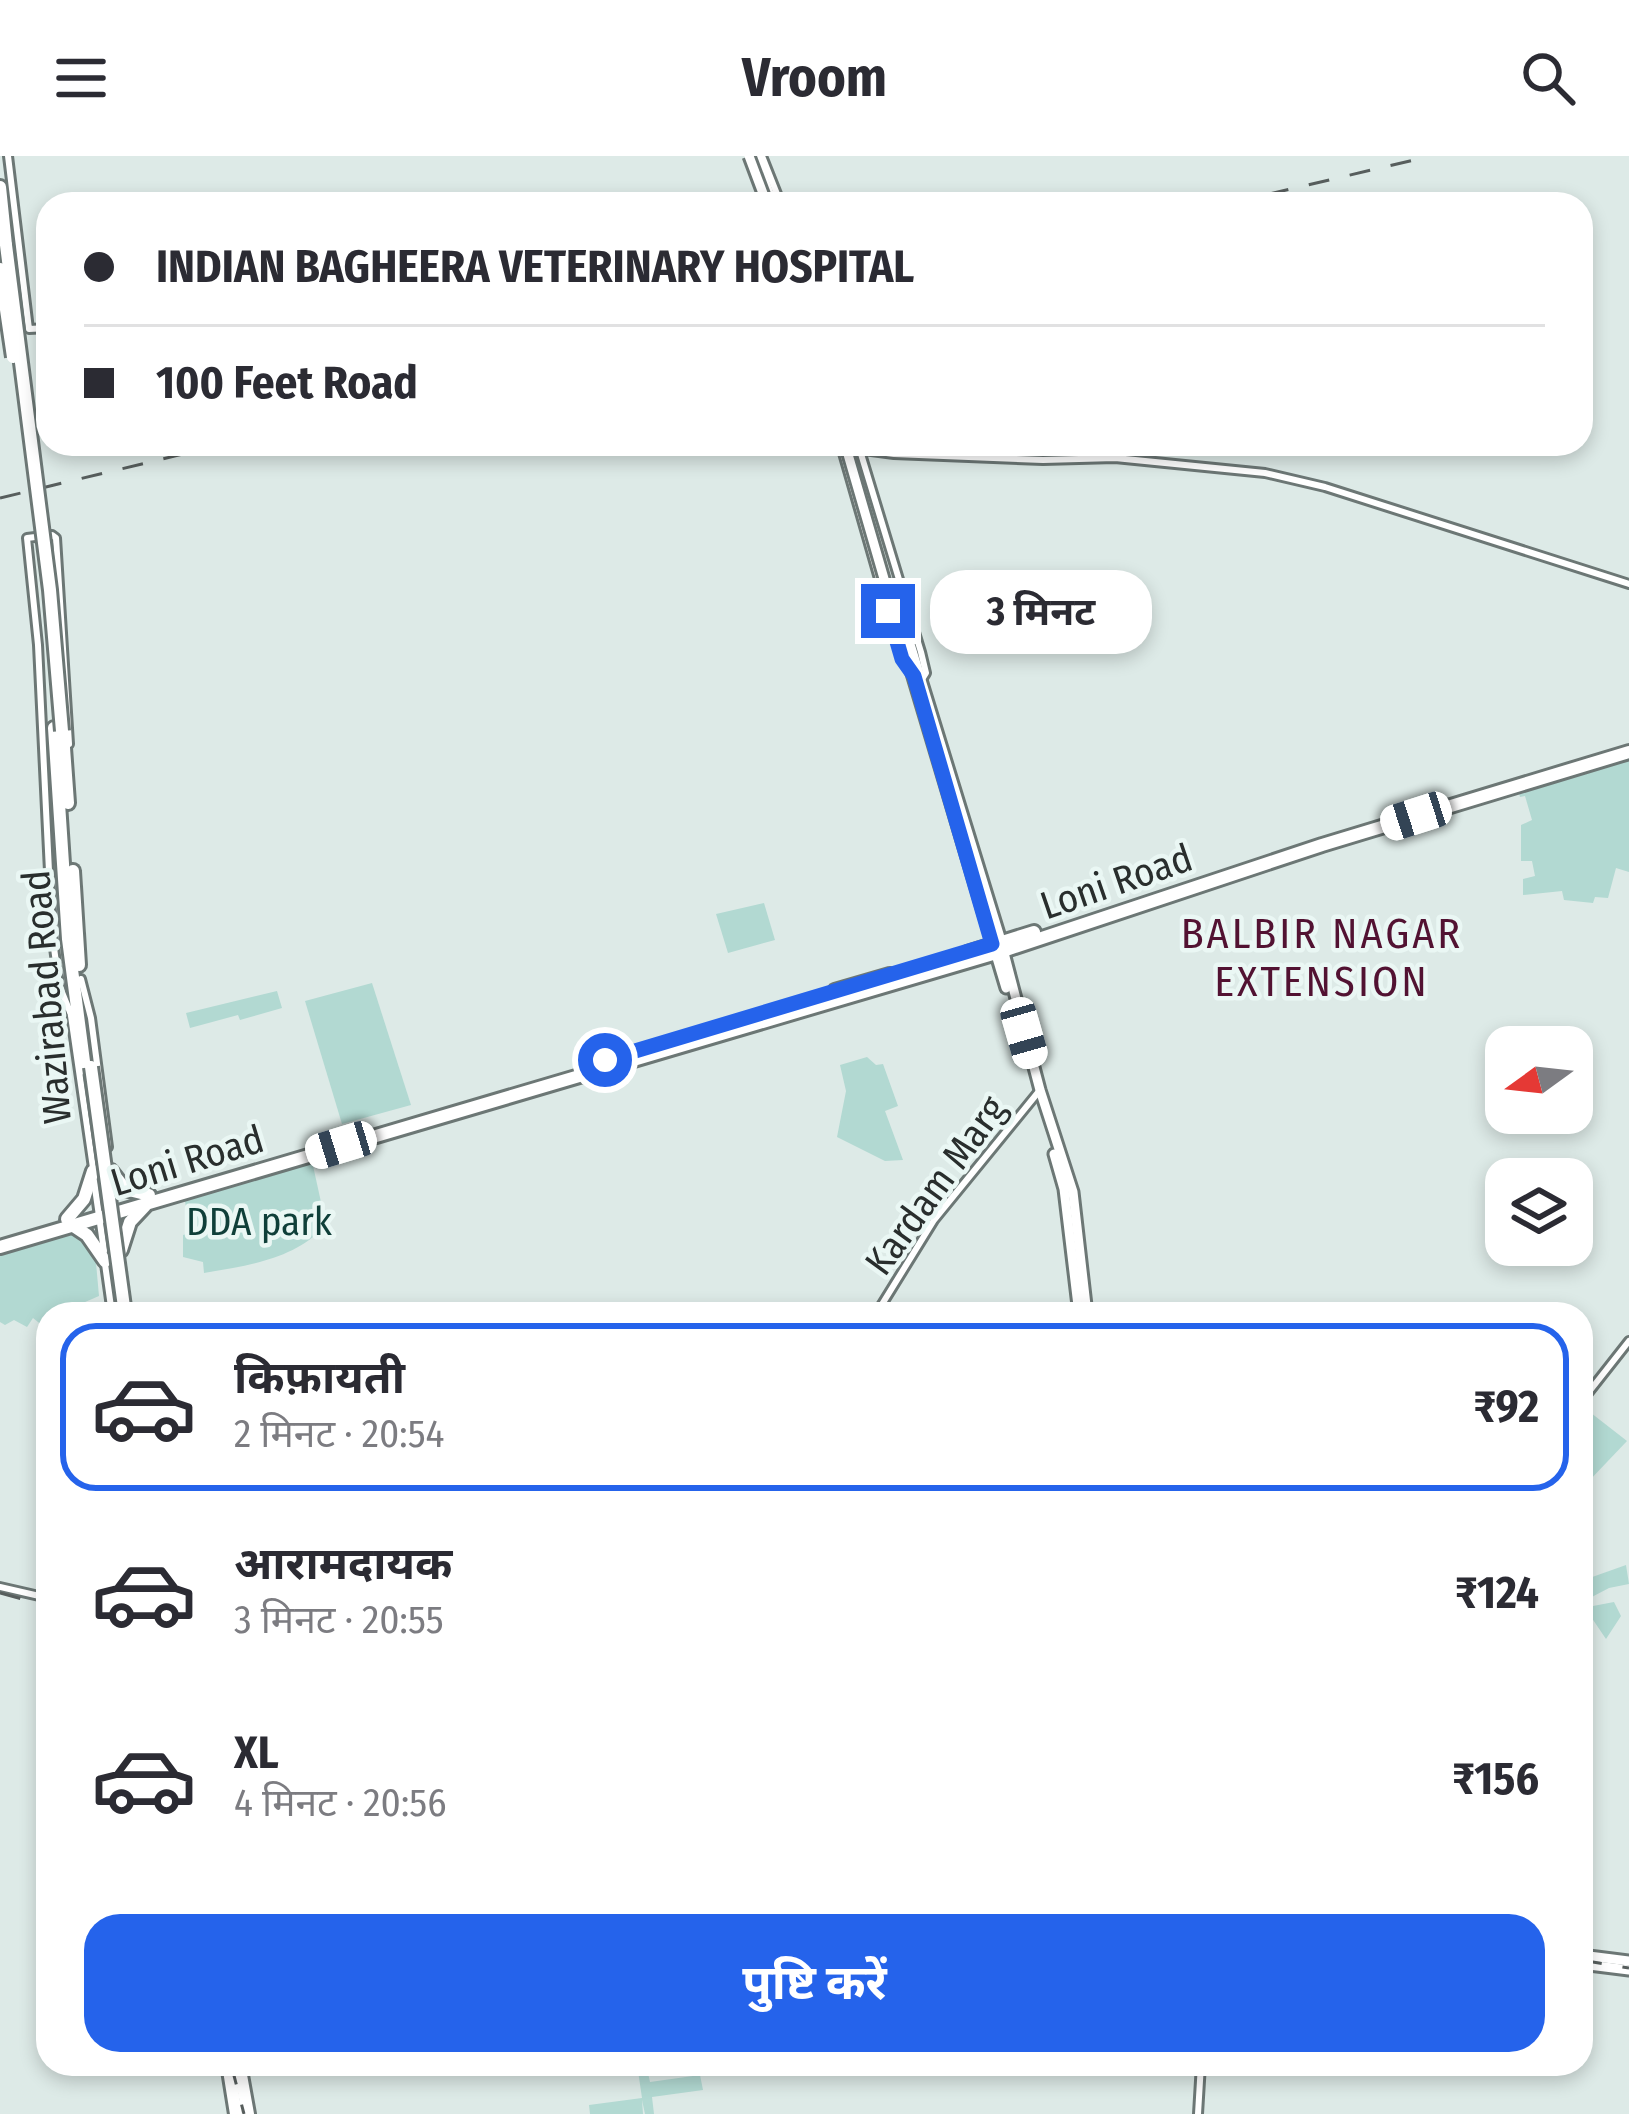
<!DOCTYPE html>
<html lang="hi">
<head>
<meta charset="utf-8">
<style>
  :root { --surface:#fff; --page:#f7f7f7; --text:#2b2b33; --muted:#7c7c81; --line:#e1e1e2; --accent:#2563eb }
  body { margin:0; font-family:"Fira Sans Condensed","Noto Sans Devanagari",sans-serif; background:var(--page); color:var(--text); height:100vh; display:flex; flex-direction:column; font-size:45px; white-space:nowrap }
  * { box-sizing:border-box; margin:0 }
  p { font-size:39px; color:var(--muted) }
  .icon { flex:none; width:66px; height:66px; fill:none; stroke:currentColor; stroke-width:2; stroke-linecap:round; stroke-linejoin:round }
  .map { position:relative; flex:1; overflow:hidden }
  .details { position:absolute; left:36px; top:1146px; width:1557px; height:774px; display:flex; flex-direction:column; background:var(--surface); border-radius:36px; box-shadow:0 6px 18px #0003 }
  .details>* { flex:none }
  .banner { position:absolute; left:36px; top:36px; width:1557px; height:264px; border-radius:36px; box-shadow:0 6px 18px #0003; display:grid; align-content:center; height:264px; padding:0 48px; background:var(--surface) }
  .needle { width:78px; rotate:255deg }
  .tools { position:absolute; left:1485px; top:870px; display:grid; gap:24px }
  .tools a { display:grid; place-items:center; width:108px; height:108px; border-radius:24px; background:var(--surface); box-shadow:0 6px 18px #0003; font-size:60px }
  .end { position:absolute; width:54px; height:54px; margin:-27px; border:15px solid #2563eb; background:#fff; box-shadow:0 0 0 6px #fff }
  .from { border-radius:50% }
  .bubble { position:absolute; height:84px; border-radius:36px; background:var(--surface); box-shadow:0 6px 18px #0003; font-size:39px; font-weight:700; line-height:84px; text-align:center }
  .car { position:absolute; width:36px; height:72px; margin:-36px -18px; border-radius:15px; box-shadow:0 0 9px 3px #0007; background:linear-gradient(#fff 24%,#345 0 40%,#fff 0 76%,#345 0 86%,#fff 0) }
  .banner b { display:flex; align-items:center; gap:42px; height:114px; font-size:45px }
  .banner b+b { border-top:3px solid var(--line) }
  .banner i { width:30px; height:30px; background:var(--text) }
  ul { padding:21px 0 0; list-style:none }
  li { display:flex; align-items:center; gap:36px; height:168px; margin:0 24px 18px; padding:0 24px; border:6px solid transparent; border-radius:36px }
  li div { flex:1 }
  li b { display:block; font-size:45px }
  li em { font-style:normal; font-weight:700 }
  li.on { border-color:var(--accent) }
  li>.icon { width:108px; height:108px; stroke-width:1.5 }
  .action { display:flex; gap:24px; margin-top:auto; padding:24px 48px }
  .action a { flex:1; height:138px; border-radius:36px; background:var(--accent); color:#fff; font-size:48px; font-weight:700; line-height:138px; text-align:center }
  header { display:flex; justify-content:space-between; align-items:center; height:156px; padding:0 48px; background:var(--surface); font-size:54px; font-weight:700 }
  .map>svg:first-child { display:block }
  .green { fill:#b2d9d2 }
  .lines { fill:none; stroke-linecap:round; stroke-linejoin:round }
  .minor-casing { stroke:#6c7775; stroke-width:12 }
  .major-casing { stroke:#6c7775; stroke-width:15 }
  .highway-casing { stroke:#6c7775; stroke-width:18 }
  .minor { stroke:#fff; stroke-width:6 }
  .major { stroke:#fff; stroke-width:9 }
  .highway { stroke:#fff; stroke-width:12 }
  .rail { stroke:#575e5d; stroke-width:3; stroke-dasharray:21 21; stroke-linecap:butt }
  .major-bridge-casing { stroke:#6c7775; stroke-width:15; stroke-linecap:butt }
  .highway-bridge-casing { stroke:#6c7775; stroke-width:18; stroke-linecap:butt }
  .major-bridge { stroke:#fff; stroke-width:9 }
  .highway-bridge { stroke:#fff; stroke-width:12 }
  .route { stroke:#2563eb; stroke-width:15 }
  .labels { text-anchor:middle; stroke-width:9; stroke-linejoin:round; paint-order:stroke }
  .street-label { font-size:39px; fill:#292e2d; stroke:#eaf7f4 }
  .park-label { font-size:39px; fill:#0f3f39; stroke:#eaf7f4 }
  .neighbourhood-label { font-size:42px; letter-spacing:3px; fill:#521232; stroke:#eaf7f4 }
</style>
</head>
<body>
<header><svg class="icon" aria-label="menu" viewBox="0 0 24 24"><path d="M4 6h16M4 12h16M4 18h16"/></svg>Vroom<svg class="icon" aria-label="search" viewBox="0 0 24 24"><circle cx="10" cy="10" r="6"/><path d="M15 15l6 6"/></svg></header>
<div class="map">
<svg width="1629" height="1958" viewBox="0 0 1629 1958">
  <rect width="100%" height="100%" fill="#ddeae7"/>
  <!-- green -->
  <g class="green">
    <polygon points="1629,601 1629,716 1616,712 1608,742 1595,741 1593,747 1564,744 1562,735 1523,739 1523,723 1535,720 1532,705 1521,705 1521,669 1532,664 1525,640 1520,641 1518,633"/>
    <polygon points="764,747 775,784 728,797 716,758"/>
    <polygon points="372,827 411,949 342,968 305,845"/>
    <polygon points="277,835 282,852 240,864 238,859 190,872 186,857"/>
    <polygon points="867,901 876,909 883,908 898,950 885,955 903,1004 885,1005 837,981 846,935 840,909"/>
    <path d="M 312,1005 L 326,1069 C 294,1104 248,1109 204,1117 L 203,1106 L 183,1101 L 183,1079 L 190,1077 L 185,1045 Z"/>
    <polygon points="71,1073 95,1096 99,1140 69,1153 68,1158 48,1158 48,1174 33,1162 27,1171 14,1164 5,1169 0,1166 0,1094"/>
    <polygon points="1582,1250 1627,1285 1587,1327 1581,1325"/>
    <polygon points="1626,1409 1629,1428 1609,1432 1588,1443 1593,1450 1614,1446 1621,1460 1606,1483 1581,1446 1581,1425"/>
    <polygon points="637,1908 646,1908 650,1926 700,1919 703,1934 652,1941 654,1958 645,1958 642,1944 643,1958 590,1958 589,1949 642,1942"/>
  </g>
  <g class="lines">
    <!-- minor casing -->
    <g class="minor-casing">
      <g id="minor">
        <polyline points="8,0 29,173 48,172"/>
        <polyline points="762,0 781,48"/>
        <polyline points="751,288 797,294 841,291 894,298 1043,304 1115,302 1265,317 1325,331 1629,428"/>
        <polyline points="858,288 921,496 926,517 921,525"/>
        <polyline points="841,290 902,503 908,512"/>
        <polyline points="69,588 56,382 52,379 27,382 38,489 52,777 59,829 70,856"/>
        <polyline points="81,823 91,862 108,991"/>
        <polyline points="70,853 93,1012"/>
        <polyline points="94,1025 104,1095"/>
        <polyline points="105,1108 112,1158"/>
        <polyline points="876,1158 934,1064 1040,934"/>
        <polyline points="1581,1246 1629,1185"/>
        <polyline points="0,1431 48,1442"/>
        <polyline points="1198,1958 1201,1908"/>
      </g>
    </g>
    <!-- major casing -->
    <g class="major-casing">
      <g id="major">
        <polyline points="755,0 773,48"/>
        <polyline points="902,462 999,778 1040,934 1073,1036 1087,1158"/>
        <polyline points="896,464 1006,832"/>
        <polyline points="1054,998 1064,1033 1079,1158"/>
        <polyline points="1581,1799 1629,1805"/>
        <polyline points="1581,1808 1629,1814"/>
      </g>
    </g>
    <!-- highway casing -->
    <g class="highway-casing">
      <g id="highway">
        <polyline points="0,31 6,89"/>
        <polyline points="54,572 68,783 85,913"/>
        <polyline points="63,578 68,647"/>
        <polyline points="73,715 79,809"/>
        <polyline points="967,797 1034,776"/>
        <polyline points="835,835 890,819"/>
        <polyline points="111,1015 125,1033 149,1039"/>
        <polyline points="67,1063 84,1043 93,1015"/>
        <polyline points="72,1069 87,1079 105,1105"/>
        <polyline points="0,1091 1003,795 1322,689 1629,596"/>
        <polyline points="121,1094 130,1066 145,1050"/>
        <polyline points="228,1908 236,1958"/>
        <polyline points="239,1908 248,1958"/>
      </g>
    </g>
    <!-- minor -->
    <use href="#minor" class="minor"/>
    <!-- major -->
    <use href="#major" class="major"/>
    <!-- highway -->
    <use href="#highway" class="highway"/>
    <!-- rail -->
    <g class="rail">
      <polyline points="1227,48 1431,0"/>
      <polyline points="0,342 225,288"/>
      <polyline points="0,1437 48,1450"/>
      <polyline points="1581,1804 1629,1812"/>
      <polyline points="231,1908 244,1958"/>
    </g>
    <!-- major-bridge casing -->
    <g class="major-bridge-casing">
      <g id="major-bridge">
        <polyline points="749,0 767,48"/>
        <polyline points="845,288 896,464"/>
      </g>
    </g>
    <!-- highway-bridge casing -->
    <g class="highway-bridge-casing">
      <g id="highway-bridge">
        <polyline points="6,89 50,434 62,575"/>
        <polyline points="0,113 13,201"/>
        <polyline points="91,911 125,1158"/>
      </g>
    </g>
    <!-- major-bridge -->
    <use href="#major-bridge" class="major-bridge"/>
    <!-- highway-bridge -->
    <use href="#highway-bridge" class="highway-bridge"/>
  </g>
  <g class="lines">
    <!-- route -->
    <polyline class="route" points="605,904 992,788 914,520 902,503 888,455"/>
  </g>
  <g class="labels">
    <!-- street labels -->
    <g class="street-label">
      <text transform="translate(1116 725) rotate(-19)" y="14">Loni Road</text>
      <text transform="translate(46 841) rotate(-95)" y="14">Wazirabad Road</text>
      <text transform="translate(187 1004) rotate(-17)" y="14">Loni Road</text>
      <text transform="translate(935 1029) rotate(-54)" y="14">Kardam Marg</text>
    </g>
    <!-- park labels -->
    <g class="park-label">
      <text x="259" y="1079">DDA park</text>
    </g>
    <!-- neighbourhood labels -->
    <g class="neighbourhood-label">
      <text x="1322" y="792">BALBIR NAGAR<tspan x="1322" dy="48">EXTENSION</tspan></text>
    </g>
  </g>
</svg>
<div class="tools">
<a><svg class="needle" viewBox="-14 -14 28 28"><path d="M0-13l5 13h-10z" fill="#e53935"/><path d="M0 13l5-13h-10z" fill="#7c7c81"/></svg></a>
<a><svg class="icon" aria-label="layers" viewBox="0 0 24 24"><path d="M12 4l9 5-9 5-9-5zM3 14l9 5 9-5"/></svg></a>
</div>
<i class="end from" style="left:605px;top:904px"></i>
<i class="end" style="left:888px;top:455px"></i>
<div class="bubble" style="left:930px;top:414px;width:222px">3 मिनट</div>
<i class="car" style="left:1416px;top:660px;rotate:252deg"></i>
<i class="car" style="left:1024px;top:877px;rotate:164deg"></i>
<i class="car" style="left:341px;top:989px;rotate:253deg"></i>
<div class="banner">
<b><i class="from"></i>INDIAN BAGHEERA VETERINARY HOSPITAL</b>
<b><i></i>100 Feet Road</b>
</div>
<section class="details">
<ul>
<li class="on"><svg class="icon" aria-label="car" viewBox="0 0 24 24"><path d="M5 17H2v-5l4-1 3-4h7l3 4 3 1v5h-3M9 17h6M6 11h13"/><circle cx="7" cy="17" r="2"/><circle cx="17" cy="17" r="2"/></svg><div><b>किफ़ायती</b><p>2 मिनट · 20:54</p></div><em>₹92</em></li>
<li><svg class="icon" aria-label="car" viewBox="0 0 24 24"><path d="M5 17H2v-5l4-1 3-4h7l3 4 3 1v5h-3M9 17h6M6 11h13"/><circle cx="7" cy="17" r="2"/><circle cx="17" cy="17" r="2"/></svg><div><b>आरामदायक</b><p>3 मिनट · 20:55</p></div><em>₹124</em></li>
<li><svg class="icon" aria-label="car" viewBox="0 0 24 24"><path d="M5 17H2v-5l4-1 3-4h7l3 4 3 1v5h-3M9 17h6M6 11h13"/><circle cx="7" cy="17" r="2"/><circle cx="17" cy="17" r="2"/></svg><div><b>XL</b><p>4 मिनट · 20:56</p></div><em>₹156</em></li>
</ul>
<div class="action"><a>पुष्टि करें</a></div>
</section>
</div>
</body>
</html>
